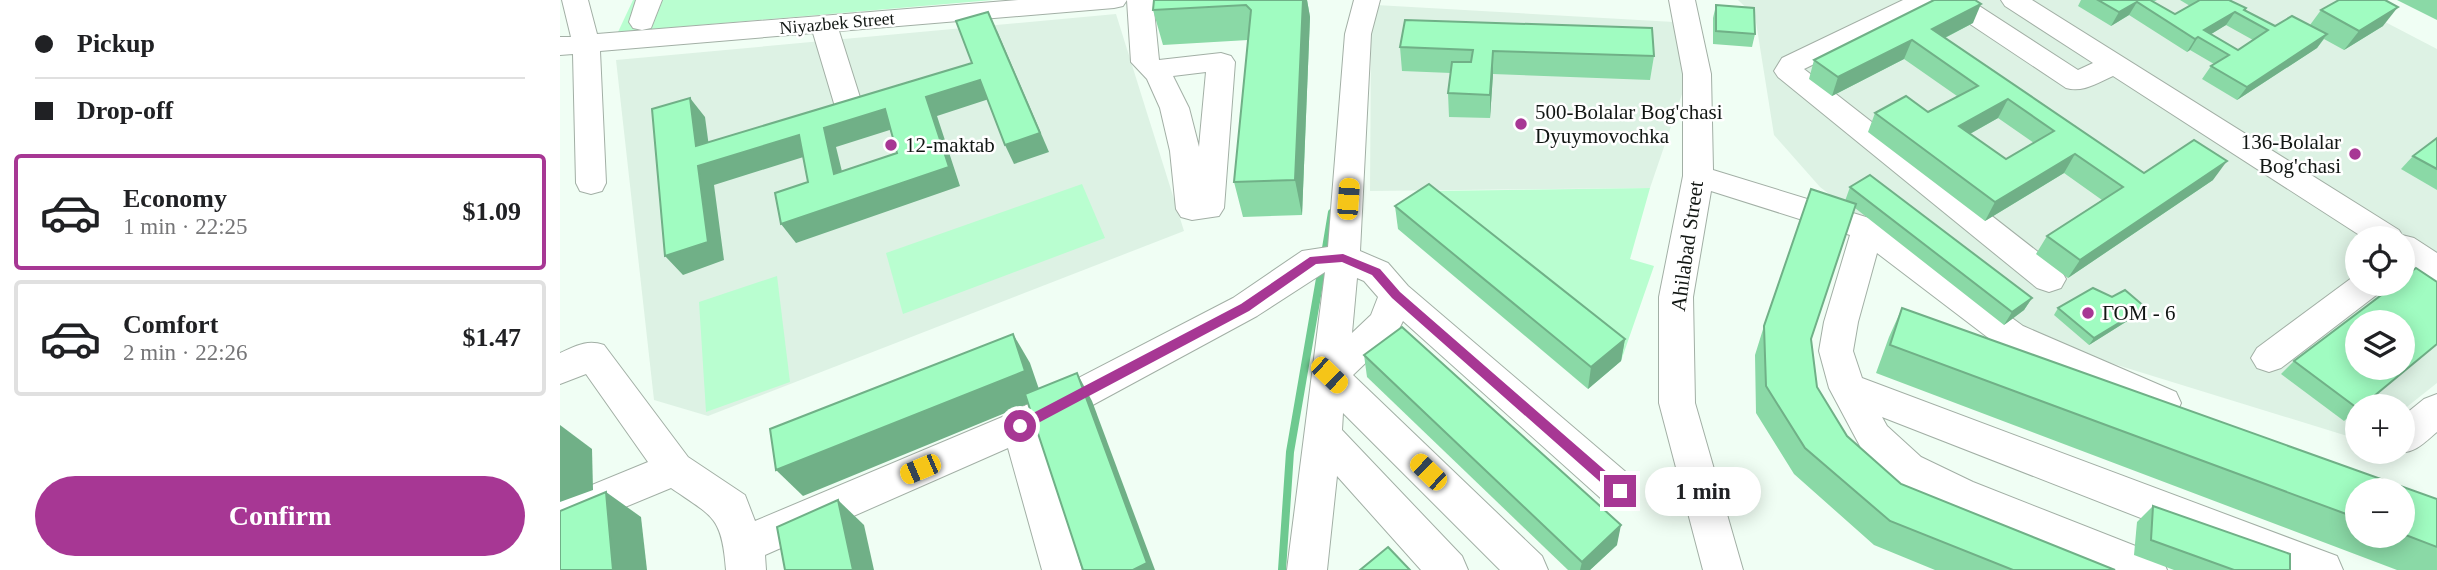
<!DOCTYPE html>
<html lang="en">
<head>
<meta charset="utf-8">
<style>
  :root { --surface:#fff; --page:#f6f6f6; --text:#202124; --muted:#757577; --line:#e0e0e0; --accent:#a73794 }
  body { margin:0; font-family:Georgia,serif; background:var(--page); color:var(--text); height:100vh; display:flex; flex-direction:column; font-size:26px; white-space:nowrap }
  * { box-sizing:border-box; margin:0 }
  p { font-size:23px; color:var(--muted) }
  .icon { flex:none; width:38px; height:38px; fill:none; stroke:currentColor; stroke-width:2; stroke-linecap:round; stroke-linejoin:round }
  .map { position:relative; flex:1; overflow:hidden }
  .drawer { display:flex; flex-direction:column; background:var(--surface); width:560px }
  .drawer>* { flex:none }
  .guide { display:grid; align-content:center; height:154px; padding:0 35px; background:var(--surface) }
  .tools { position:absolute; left:1785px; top:226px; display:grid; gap:14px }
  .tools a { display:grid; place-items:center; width:70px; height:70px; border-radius:50%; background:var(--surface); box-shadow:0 4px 18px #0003; font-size:35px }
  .end { position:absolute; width:32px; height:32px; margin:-16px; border:9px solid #a73794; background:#fff; box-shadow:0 0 0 4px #fff }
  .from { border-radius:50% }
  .bubble { position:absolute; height:49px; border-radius:24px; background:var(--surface); box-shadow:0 4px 18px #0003; font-size:23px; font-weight:600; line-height:49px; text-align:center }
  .car { position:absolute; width:21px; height:42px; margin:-21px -10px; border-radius:9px; box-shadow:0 0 5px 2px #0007; background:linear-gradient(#f5c518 24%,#345 0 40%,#f5c518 0 76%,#345 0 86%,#f5c518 0) }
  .guide b { display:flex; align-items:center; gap:24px; height:66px; font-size:26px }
  .guide b+b { border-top:2px solid var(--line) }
  .guide i { width:18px; height:18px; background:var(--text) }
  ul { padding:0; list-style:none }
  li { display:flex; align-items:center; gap:21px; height:116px; margin:0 14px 10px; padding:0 21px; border:4px solid var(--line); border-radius:7px }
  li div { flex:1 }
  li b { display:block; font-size:26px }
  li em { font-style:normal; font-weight:600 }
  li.selected { border-color:var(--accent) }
  li>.icon { width:63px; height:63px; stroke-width:1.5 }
  .cta { display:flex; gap:14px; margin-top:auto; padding:14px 35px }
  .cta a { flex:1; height:80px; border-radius:42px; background:var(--accent); color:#fff; font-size:28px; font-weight:600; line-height:80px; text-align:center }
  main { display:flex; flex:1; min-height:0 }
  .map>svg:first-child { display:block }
  .built { fill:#ddf2e4; fill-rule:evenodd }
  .green { fill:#b9fed0 }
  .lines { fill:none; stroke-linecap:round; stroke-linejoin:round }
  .stream-far1 { stroke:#6ec990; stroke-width:6 }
  .stream { stroke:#6ec990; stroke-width:8 }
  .minor-casing { stroke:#a2afa5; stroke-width:2 }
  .minor { fill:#fff; fill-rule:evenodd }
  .wall { fill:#8ad9a6; fill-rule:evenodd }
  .shaded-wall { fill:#70b087 }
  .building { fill:#a0fcc1; stroke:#70b087; stroke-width:2; fill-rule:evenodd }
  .route { fill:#a73794 }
  .poi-dot { fill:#a73794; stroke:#fff; stroke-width:2.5 }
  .labels { text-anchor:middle; stroke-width:5; stroke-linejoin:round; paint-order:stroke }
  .far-street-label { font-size:18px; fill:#111613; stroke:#fff }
  .poi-label { font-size:21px; fill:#111613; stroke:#fff; text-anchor:start }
  .street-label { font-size:21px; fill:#111613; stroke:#fff }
</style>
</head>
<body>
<main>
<section class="drawer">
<div class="guide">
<b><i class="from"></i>Pickup</b>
<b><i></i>Drop-off</b>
</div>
<ul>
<li class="selected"><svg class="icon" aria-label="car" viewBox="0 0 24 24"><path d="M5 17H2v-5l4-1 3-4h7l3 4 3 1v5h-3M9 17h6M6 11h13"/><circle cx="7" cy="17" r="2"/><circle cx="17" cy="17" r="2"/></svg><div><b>Economy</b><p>1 min · 22:25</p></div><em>$1.09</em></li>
<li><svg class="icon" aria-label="car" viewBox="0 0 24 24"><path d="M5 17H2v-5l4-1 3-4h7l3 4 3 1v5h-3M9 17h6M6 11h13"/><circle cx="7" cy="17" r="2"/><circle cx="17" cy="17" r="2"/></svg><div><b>Comfort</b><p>2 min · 22:26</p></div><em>$1.47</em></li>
</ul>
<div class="cta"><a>Confirm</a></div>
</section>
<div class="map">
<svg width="1877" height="570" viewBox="0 0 1877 570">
  <rect width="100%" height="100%" fill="#f0fef4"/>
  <!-- built -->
  <g class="built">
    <path d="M 1178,0 L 1444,0 L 1807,238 L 1797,238 L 1797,284 L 1843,284 L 1843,261 L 1877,283 L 1877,383 L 1843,410 L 1843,406 L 1797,406 L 1797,439 L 1450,332 L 1260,187 L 1214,135 L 1195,16 ZM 1797,322 L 1843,322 L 1843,368 L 1797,368 Z"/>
    <polygon points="1471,0 1783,0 1877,49 1877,259"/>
    <polygon points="816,5 1114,22 1134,59 1090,188 810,191 811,36"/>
    <polygon points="556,14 624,231 148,416 94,400 56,60"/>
  </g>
  <!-- green -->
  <g class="green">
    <polygon points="73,0 433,0 58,32"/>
    <polygon points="522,184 545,238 343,314 326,253"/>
    <polygon points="1090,188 1070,259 1094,266 1061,361 871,207 870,191"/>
    <polygon points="217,276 230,382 146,412 139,302"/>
  </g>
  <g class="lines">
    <!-- stream-far1 -->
    <polyline class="stream-far1" points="764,254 771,212"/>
    <!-- stream -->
    <g class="stream">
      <polyline points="764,256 765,252"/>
      <polyline points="722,570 730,452 762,267"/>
    </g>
    <!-- minor casing -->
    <g class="minor-casing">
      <g id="minor">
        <polygon points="2,0 28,0 37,34 458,0 567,0 563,6 554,8 279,31 304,110 300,117 290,120 280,117 276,110 253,33 40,51 46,183 42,191 31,194 20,191 16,183 13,54 0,55 0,37 11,37"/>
        <polygon points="76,0 102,0 91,28 82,30 73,28 69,22"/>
        <path d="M 567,0 L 593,0 L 599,60 L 661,53 L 671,56 L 675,62 L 664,208 L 659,216 L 632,220 L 621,217 L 616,209 L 610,151 L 600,108 L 587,79 L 571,62 ZM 646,72 L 639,147 L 629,108 L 613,76 Z"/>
        <path d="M 794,0 L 820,0 L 811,34 L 800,251 L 828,263 L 848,286 L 1074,479 L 1079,491 L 1074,503 L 1060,508 L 1046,503 L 843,321 L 837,333 L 793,375 L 982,556 L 988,570 L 940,570 L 783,413 L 782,430 L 902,556 L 908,570 L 861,570 L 777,476 L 767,570 L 727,570 L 765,272 L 697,316 L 481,433 L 522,570 L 482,570 L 448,448 L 205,555 L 206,570 L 166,570 C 162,516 153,517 111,488 L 0,534 L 0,498 L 88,462 L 26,374 L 0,384 L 0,353 C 16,346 27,339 44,345 L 128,457 L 185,495 L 195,521 L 447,415 L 673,298 L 742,251 L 768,247 L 785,34 ZM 797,278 L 804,281 L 818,297 L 811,315 L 792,333 Z"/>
        <polygon points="1109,0 1135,0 1151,74 1153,170 1319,221 1463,326 1616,392 1621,403 1616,414 1603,418 1439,346 1317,253 1298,322 1293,351 1302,378 1777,556 1783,570 1714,570 1322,417 1327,426 1361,457 1413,482 1601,556 1607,570 1540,570 1385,506 1335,481 1301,448 1269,388 1259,351 1264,322 1290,235 1151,191 1133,297 1135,403 1183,570 1143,570 1099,403 1099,297 1123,176 1123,74"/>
        <polygon points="1343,0 1377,0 1373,6 1244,69 1501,270 1506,279 1501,288 1489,292 1477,288 1218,77 1214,71 1222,58"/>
        <path d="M 1379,0 L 1410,0 L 1518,70 L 1533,63 L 1445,6 L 1441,0 L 1472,0 L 1839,230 L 1842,235 L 1854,238 L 1877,253 L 1877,283 L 1865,279 L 1843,263 L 1843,238 L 1804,238 L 1553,76 C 1537,83 1523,93 1506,88 L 1383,6 Z"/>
        <polygon points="1797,274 1797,284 1823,284 1819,293 1721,368 1709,372 1697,368 1691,358 1697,348"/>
        <path d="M 1877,394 L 1877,432 C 1866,441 1855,454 1839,452 L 1843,452 L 1843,416 L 1864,399 Z"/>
      </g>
    </g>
    <!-- minor -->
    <use href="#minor" class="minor"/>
  </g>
  <!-- wall -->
  <g class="wall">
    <polygon points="594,0 747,0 750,17 742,215 683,217 674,182 688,40 603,45 593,10"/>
    <path d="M 1521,0 L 1597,0 L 1593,2 L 1615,14 L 1630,6 L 1620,0 L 1669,0 L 1686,8 L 1685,10 L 1715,26 L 1750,25 L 1761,10 L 1823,26 L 1784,50 L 1764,39 L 1757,48 L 1677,100 L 1642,79 L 1651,66 L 1654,64 L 1630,50 L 1627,52 L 1569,15 L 1551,26 L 1518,6 ZM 1666,25 L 1693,40 L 1678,50 L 1651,34 Z"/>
    <polygon points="1837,0 1877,0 1877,20"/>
    <polygon points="1156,5 1195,34 1192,47 1153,44 1153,18"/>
    <path d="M 1413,23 L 1385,38 L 1584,173 L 1653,180 L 1508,278 L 1476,254 L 1487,236 L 1542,200 L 1504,173 L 1425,221 L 1308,132 L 1315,113 L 1368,112 L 1397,96 L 1344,59 L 1272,96 L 1249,79 L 1254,60 ZM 1438,118 L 1474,143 L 1446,159 L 1410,134 Z"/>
    <polygon points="840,47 1094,56 1090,80 933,74 930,118 889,117 888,93 891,73 842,71"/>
    <polygon points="1877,138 1877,190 1841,169 1853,156"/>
    <polygon points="1290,187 1472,298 1464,310 1444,325 1295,208 1251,339 1257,387 1287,436 1341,484 1555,570 1375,570 1314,545 1234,474 1196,413 1195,355 1204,326 1285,201"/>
    <polygon points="835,206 1065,339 1061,361 1028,389 838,229"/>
    <polygon points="1552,297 1585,307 1580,313 1529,345 1494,315 1498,308"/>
    <path d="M 1342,308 L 1877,499 L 1877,570 L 1837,570 L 1316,373 L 1329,337 ZM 1797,490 L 1843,490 L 1843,536 L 1797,536 Z"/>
    <polygon points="804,355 1057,545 1030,570 1008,570 807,377"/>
    <polygon points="1734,361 1797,406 1797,410 1784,421 1721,374"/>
    <polygon points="1593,506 1730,570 1614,570 1574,555 1577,522"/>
  </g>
  <!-- shaded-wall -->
  <g class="shaded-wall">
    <polygon points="743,0 747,0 750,17 742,215 735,180"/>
    <polygon points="1577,2 1569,15 1551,26 1559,12"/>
    <polygon points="1421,4 1413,23 1365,48 1372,29"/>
    <polygon points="1838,7 1823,26 1784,50 1799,31"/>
    <polygon points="1675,12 1666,25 1643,39 1644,30"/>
    <polygon points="437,31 489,152 454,164 445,145"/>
    <polygon points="1767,34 1757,48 1677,100 1687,87"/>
    <polygon points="1638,37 1630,50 1627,52 1635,39"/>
    <polygon points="1352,40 1344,59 1272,96 1278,77"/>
    <polygon points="933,51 933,74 930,118 930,95"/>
    <polygon points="420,80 429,99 377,116 400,186 236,243 221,224 389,167 366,97"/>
    <polygon points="130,98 145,117 151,162 239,135 253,154 154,185 164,260 123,275 105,256 138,166"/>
    <polygon points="1448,99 1438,118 1390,145 1399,126"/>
    <polygon points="325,109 336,128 276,147 287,192 274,174 264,128"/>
    <polygon points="1515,154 1504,173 1425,221 1435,202"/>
    <polygon points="1667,161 1653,180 1508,278 1520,260"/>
    <polygon points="1472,298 1464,310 1444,325 1452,312"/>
    <polygon points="1585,307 1580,313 1529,345 1534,338"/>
    <polygon points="453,334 470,363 482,398 243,496 216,470"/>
    <polygon points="1065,339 1061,361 1028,389 1031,367"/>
    <polygon points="517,373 532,401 595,570 573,570"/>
    <polygon points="0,425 32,449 33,490 0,502"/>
    <polygon points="46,492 81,517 87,570 53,570"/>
    <polygon points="278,500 304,525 314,570 293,570"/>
    <polygon points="1061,525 1057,545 1030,570 1020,570 1022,562"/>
  </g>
  <!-- building -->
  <g class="building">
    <polygon points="594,0 743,0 735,180 674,182 691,10 686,5 593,10"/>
    <path d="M 1374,0 L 1415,0 L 1421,4 L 1372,29 L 1584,173 L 1634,140 L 1667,161 L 1520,260 L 1487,236 L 1563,187 L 1515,154 L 1435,202 L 1315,113 L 1346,96 L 1368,112 L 1418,86 L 1352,40 L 1278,77 L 1254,60 ZM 1448,99 L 1494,131 L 1446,159 L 1399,126 Z"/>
    <path d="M 1538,0 L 1590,0 L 1615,14 L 1640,0 L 1669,0 L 1686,8 L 1684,10 L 1715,26 L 1732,16 L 1767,34 L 1687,87 L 1651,66 L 1669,55 L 1638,37 L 1635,39 L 1577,2 L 1559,12 ZM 1675,12 L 1708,30 L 1678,50 L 1644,30 Z"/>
    <polygon points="1779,0 1825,0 1838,7 1799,31 1761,10"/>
    <polygon points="1156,5 1194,8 1195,34 1156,31"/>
    <path d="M 428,12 L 480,133 L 445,145 L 420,80 L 366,97 L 389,167 L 221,224 L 215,193 L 248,182 L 239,135 L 138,166 L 148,242 L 105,256 L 92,109 L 130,98 L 136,146 L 412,63 L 396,21 ZM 325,109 L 337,153 L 274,174 L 264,128 Z"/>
    <polygon points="845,20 1092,28 1094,56 933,51 930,95 888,93 892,62 911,62 913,50 840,47"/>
    <polygon points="1877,138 1877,169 1853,156"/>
    <polygon points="1310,175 1472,298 1452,312 1290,187"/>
    <polygon points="869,184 1065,339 1031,367 835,206"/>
    <polygon points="1251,189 1296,204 1251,339 1257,387 1287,436 1341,484 1555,570 1453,570 1330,521 1245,448 1206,386 1204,326"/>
    <path d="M 1856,268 L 1877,282 L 1877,344 L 1802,406 L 1797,406 L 1797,408 L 1734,361 L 1836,284 L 1843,284 L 1843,278 ZM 1797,322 L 1843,322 L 1843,368 L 1797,368 Z"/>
    <polygon points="1533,288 1552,297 1565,290 1585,307 1534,338 1498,308"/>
    <polygon points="1342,308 1877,499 1877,547 1843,534 1843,490 1797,490 1797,518 1330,345"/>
    <polygon points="842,327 1061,525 1022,562 804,355"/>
    <polygon points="453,334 465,371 216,470 210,429"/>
    <polygon points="517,373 587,563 573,570 523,570 465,394"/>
    <polygon points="46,492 53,570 0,570 0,511"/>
    <polygon points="278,500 293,570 225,570 217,527"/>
    <polygon points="1593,506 1730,554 1730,570 1674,570 1591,540"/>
    <polygon points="828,547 850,570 800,570"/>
  </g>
  <!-- route -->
  <polygon class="route" points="783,254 820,269 840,292 1064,487 1064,495 1055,495 832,298 812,275 782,262 756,264 689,311 465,430 456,430 456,422 681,304 750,257"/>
  <!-- markers -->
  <g class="poi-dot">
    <circle cx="961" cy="124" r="7"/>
    <circle cx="331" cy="145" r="7"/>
    <circle cx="1795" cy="154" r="7"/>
    <circle cx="1528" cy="313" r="7"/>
  </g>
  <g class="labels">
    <!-- far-street labels -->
    <g class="far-street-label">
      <text transform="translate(277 23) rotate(-5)" y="6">Niyazbek Street</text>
    </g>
    <!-- poi labels -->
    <g class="poi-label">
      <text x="975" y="119">500-Bolalar Bog'chasi<tspan x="975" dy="24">Dyuymovochka</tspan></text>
      <text x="1781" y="149" text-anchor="end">136-Bolalar<tspan x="1781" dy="24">Bog'chasi</tspan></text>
      <text x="345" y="152">12-maktab</text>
      <text x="1542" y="320">ГОМ - 6</text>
    </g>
    <!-- street labels -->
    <g class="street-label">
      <text transform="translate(1127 246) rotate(-82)" y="7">Ahilabad Street</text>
    </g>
  </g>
</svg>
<div class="tools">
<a><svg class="icon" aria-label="locate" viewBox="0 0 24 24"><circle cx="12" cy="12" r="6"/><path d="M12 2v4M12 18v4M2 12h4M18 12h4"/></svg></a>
<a><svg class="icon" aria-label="layers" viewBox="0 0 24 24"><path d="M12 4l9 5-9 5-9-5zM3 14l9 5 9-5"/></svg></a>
<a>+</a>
<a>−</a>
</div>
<i class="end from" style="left:460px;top:426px"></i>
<i class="end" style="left:1060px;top:491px"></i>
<div class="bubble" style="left:1085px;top:467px;width:116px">1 min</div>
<i class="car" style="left:788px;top:199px;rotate:4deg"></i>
<i class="car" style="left:769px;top:375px;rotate:134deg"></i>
<i class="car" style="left:360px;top:469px;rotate:247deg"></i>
<i class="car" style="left:868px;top:472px;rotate:314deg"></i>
</div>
</main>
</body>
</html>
